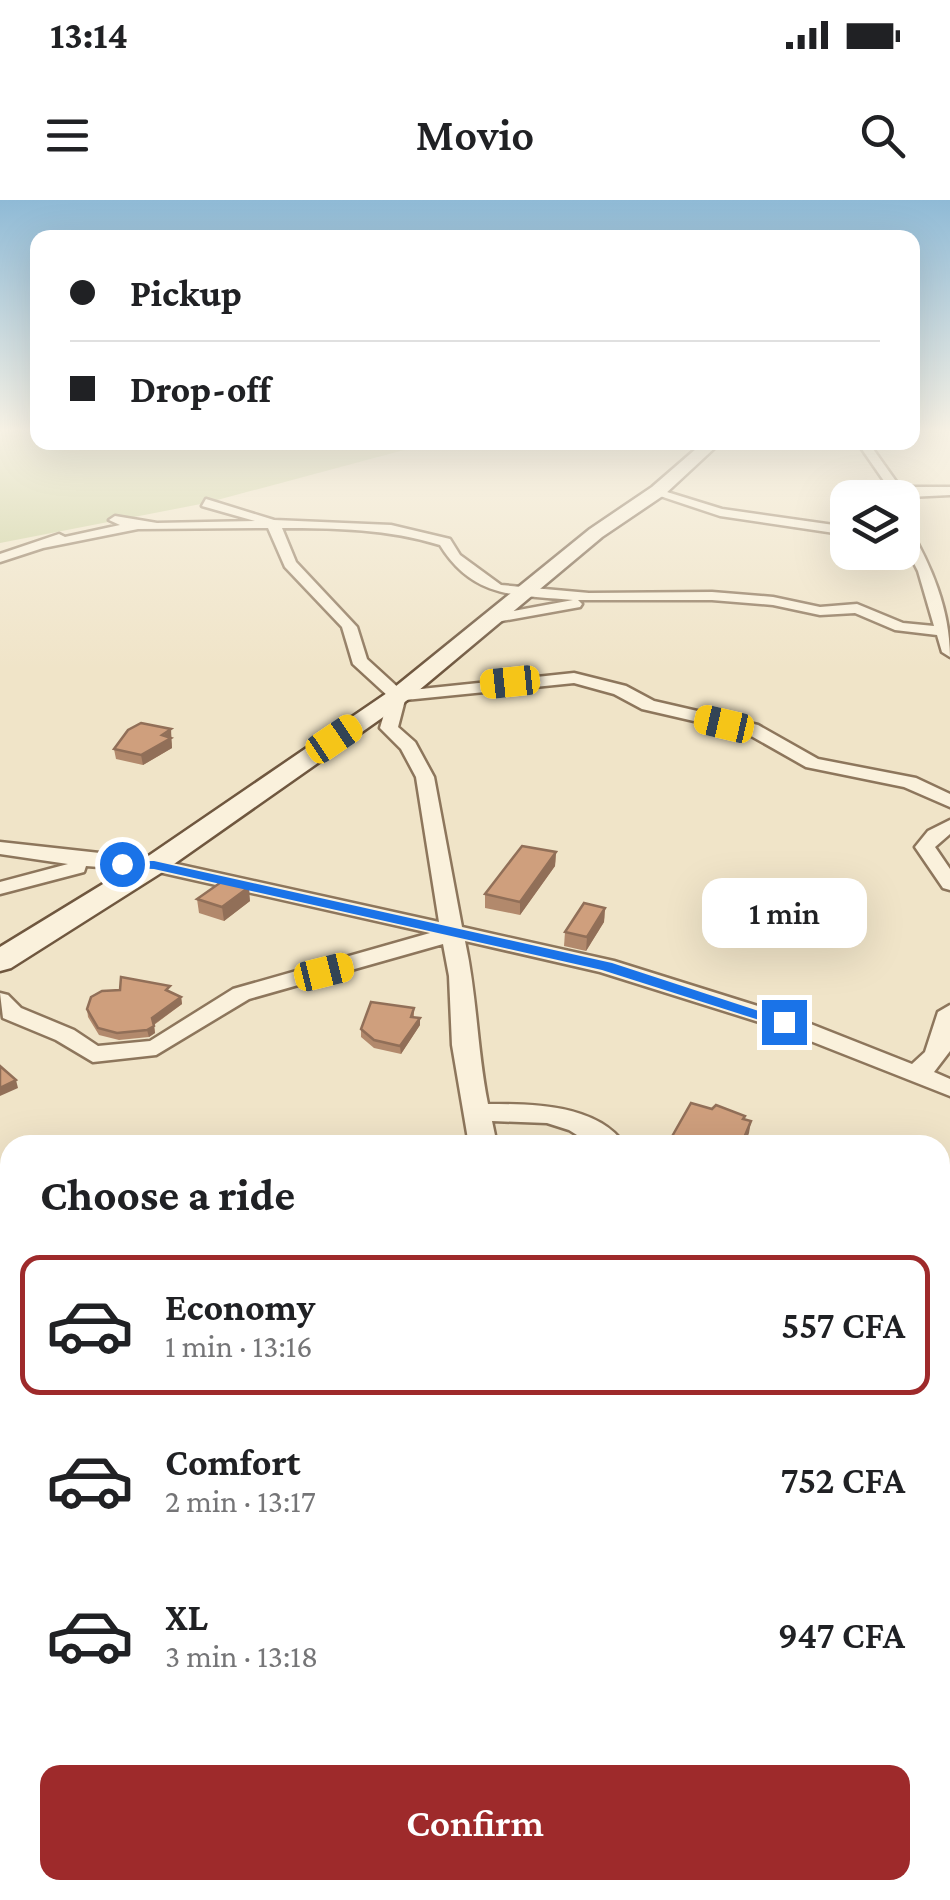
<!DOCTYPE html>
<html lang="en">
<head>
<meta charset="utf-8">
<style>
  :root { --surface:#fff; --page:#f6f6f6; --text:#202124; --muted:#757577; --line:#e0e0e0; --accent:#9e2a2b }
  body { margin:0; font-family:"Crimson Pro",serif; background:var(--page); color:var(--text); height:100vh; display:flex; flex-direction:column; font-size:38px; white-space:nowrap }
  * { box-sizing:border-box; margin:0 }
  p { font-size:32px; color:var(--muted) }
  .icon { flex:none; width:55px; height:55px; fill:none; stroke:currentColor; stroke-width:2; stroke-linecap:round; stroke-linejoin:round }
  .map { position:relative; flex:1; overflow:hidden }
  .panel { position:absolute; left:0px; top:935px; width:950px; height:765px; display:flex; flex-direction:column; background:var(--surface); border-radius:30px 30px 0 0; box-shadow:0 10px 40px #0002 }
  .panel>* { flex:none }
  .guide { position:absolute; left:30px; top:30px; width:890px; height:220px; border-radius:20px; box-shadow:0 10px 40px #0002; display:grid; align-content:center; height:220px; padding:0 40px; background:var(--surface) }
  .buttons { position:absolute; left:830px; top:280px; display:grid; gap:20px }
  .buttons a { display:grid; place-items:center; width:90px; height:90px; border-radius:20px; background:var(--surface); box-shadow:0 10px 40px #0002; font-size:50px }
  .end { position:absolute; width:45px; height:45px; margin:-22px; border:12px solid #1a73e8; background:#fff; box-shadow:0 0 0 5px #fff }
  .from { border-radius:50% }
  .bubble { position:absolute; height:70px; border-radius:20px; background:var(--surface); box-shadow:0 10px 40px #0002; font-size:32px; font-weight:600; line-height:70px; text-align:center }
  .car { position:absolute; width:30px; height:60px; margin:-30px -15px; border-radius:12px; box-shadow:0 0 8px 2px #0007; background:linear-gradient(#f5c518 24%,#345 0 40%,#f5c518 0 76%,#345 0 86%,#f5c518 0) }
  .guide b { display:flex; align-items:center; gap:35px; height:95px; font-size:38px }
  .guide b+b { border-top:2px solid var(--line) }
  .guide i { width:25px; height:25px; background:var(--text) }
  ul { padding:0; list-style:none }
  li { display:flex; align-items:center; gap:30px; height:140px; margin:0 20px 15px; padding:0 20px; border:5px solid transparent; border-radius:20px }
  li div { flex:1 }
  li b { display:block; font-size:38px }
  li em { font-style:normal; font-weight:600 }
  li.on { border-color:var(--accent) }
  li>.icon { width:90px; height:90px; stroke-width:1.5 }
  h2 { padding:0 40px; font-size:45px; line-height:120px }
  .action { display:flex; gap:20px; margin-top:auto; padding:20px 40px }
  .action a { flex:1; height:115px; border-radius:20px; background:var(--accent); color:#fff; font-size:40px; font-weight:600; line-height:115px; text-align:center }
  .status { display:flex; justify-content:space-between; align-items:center; height:70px; padding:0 50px; background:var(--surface); direction:ltr }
  .status svg { height:28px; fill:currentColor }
  header { display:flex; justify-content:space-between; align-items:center; height:130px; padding:0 40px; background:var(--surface); font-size:45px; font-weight:600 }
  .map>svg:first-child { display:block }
  .green { fill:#c9cf9b }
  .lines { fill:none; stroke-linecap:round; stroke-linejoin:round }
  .street-casing { stroke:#8d765c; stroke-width:5 }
  .secondary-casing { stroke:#6f573f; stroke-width:5 }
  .street { fill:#faf1dc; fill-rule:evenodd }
  .secondary { fill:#faf1dc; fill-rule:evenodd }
  .wall { fill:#b2896c }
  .shaded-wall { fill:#916f58 }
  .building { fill:#cf9f7d; stroke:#916f58; stroke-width:2.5 }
  .route { fill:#1a73e8 }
</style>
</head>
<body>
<div class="status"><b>13:14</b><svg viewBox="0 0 49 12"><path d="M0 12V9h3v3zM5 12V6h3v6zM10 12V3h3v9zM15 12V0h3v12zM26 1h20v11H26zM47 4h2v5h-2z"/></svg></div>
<header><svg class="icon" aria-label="menu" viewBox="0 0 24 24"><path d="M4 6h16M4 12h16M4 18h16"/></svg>Movio<svg class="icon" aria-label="search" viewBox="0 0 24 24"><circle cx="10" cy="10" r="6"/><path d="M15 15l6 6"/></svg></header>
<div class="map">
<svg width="950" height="1700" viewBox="0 0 950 1700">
  <rect width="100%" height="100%" fill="#f0e4c8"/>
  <!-- green -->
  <polygon class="green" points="0,231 37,231 38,242 430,243 206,303 0,343"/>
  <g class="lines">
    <!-- street casing -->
    <g class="street-casing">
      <g id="street">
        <polygon points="857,242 868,242 900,287 950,287 950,295 888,298 891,291"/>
        <polygon points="654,288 722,309 848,327 848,335 720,316 654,294"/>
        <path d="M 206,299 L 274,320 L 391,325 L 450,339 L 460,355 L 501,385 L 589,393 L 712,392 L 773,397 L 820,407 L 857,404 L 903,423 L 934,426 L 918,371 L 902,340 L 902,323 L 907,324 C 931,365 950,409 950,457 L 942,452 L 937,435 L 895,430 L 855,413 L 820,415 L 773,405 L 712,400 L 578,400 L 582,404 L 580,407 L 491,423 L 484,419 L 486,416 L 573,400 C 517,395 473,399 440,345 C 389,329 335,328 282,328 L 296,362 L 357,427 L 367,459 L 402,491 L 574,473 L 626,486 L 654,501 L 758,525 L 818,559 L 916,578 L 950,594 L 950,607 L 904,587 L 806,567 L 746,533 L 642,509 L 614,494 L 574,483 L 405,500 L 398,527 L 415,542 L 434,577 L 462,727 L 614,761 L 793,817 L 912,864 L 925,852 L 938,812 L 950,805 L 950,851 L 934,872 L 950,879 L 950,896 L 775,827 L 600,772 L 465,741 C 477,795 477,850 488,904 C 532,904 597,904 625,945 L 593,945 L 569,930 L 547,923 L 492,921 L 497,945 L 469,945 L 452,845 L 449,776 L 443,744 L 249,799 L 156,855 L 93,862 L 56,840 L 3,818 L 0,793 L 8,795 L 21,808 L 74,830 L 98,846 L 150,841 L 233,789 L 430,733 L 154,671 L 86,666 L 84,672 L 0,694 L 0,682 L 68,664 L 0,654 L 0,642 L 154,659 L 439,722 L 416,577 L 401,549 L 380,528 L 389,497 L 353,464 L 342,427 L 285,367 L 268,328 L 138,329 L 43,348 L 0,362 L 0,354 L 59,334 L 65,337 L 120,325 L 109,320 L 115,316 L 157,323 L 255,321 L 202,306 Z"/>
        <polygon points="950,620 950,634 935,647 950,669 950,690 943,688 915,647 928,631"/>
        <polygon points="0,1026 10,1029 10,1051 0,1049"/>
        <polygon points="940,1162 950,1165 950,1194 940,1191"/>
        <polygon points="950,1197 950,1237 940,1241 940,1200"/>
        <polygon points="940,1375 950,1379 950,1416 940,1412"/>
        <polygon points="10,1392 10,1426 0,1430 0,1394"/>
        <polygon points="0,1628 10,1632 10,1690 40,1690 44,1700 0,1700"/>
        <polygon points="581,1690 625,1690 626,1700 582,1700"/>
      </g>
    </g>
    <!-- secondary casing -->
    <g class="secondary-casing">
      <polygon id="secondary" points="704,242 721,242 664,295 602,337 406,501 164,671 11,768 0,771 0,747 144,659 390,491 590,329 652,287"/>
    </g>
    <!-- street -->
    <use href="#street" class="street"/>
    <!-- secondary -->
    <use href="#secondary" class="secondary"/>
  </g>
  <!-- wall -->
  <g class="wall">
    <polygon points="172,538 171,539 172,548 143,565 116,559 114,549"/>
    <polygon points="556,652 555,666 520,715 485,708 485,694"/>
    <polygon points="197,699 250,701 224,721 199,713"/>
    <polygon points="605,708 604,722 586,751 564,746 565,732"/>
    <polygon points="171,793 181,797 182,804 154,825 155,833 149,837 119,840 99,835 88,817 87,809"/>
    <polygon points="414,808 414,817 420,825 401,854 374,848 361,837 361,829"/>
    <polygon points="10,1534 10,1568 0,1562 0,1546"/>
  </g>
  <!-- shaded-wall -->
  <g class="shaded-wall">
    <polygon points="171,529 172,548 143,565 141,555"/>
    <polygon points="556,652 555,666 520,715 520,702"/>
    <polygon points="249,687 250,701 224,721 222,707"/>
    <polygon points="605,708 604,722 586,751 587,737"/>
    <polygon points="181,797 182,804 153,825 152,818"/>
    <polygon points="420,818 420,825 401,854 400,846"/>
    <polygon points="154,826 155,833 149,837 147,830"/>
    <polygon points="16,880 18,888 0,896 0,888"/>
    <polygon points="751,921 749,933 745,945 741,945"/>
  </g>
  <!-- building -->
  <g class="building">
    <polygon points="141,523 171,529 162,535 171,538 141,555 114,549 128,530"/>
    <polygon points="522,646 556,652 520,702 485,694"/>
    <polygon points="224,680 249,687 222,707 197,699"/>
    <polygon points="584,703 605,708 587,737 565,732"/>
    <polygon points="121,777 170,786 166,790 181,797 152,818 154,826 147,830 117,833 98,828 87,809 91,797 102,791 120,790"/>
    <polygon points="371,802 414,808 411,817 420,818 400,846 374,840 361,829"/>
    <polygon points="0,866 16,880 0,888"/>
    <polygon points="691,903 712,909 716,905 745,916 743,919 751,921 741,945 684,945 670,940"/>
    <polygon points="10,1534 10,1562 0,1556 0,1546"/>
  </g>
  <!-- sky -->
  <linearGradient id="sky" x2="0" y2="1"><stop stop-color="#8fbad6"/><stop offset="0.49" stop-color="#f8f3e6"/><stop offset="1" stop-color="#f8f3e6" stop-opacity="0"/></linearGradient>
  <rect width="950" height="469" fill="url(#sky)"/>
  <!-- route -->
  <polygon class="route" points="117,661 154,661 612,763 792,822 778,826 602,770 154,669 122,668 117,667"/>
</svg>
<div class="buttons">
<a><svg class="icon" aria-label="layers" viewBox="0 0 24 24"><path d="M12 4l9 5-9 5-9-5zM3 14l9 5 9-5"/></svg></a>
</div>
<i class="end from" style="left:122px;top:664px"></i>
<i class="end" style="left:784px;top:822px"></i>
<div class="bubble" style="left:702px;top:678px;width:165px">1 min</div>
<i class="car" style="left:510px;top:482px;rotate:264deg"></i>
<i class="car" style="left:724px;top:524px;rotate:283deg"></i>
<i class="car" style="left:334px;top:539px;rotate:56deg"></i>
<i class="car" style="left:324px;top:772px;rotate:76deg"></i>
<div class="guide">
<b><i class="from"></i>Pickup</b>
<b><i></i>Drop-off</b>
</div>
<section class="panel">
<h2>Choose a ride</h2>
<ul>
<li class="on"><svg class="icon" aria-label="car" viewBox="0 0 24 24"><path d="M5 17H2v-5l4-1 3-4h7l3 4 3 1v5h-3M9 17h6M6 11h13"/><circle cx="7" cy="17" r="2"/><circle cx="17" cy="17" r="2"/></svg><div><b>Economy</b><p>1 min · 13:16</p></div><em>557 CFA</em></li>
<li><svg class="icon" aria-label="car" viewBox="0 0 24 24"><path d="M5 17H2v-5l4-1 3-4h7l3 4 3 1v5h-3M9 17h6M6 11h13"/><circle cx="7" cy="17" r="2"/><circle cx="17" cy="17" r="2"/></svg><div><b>Comfort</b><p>2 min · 13:17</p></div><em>752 CFA</em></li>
<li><svg class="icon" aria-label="car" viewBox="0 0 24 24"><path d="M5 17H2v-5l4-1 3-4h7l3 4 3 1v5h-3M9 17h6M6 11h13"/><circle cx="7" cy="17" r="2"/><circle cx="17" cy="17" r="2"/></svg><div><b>XL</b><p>3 min · 13:18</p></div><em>947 CFA</em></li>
</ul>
<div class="action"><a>Confirm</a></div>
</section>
</div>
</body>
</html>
